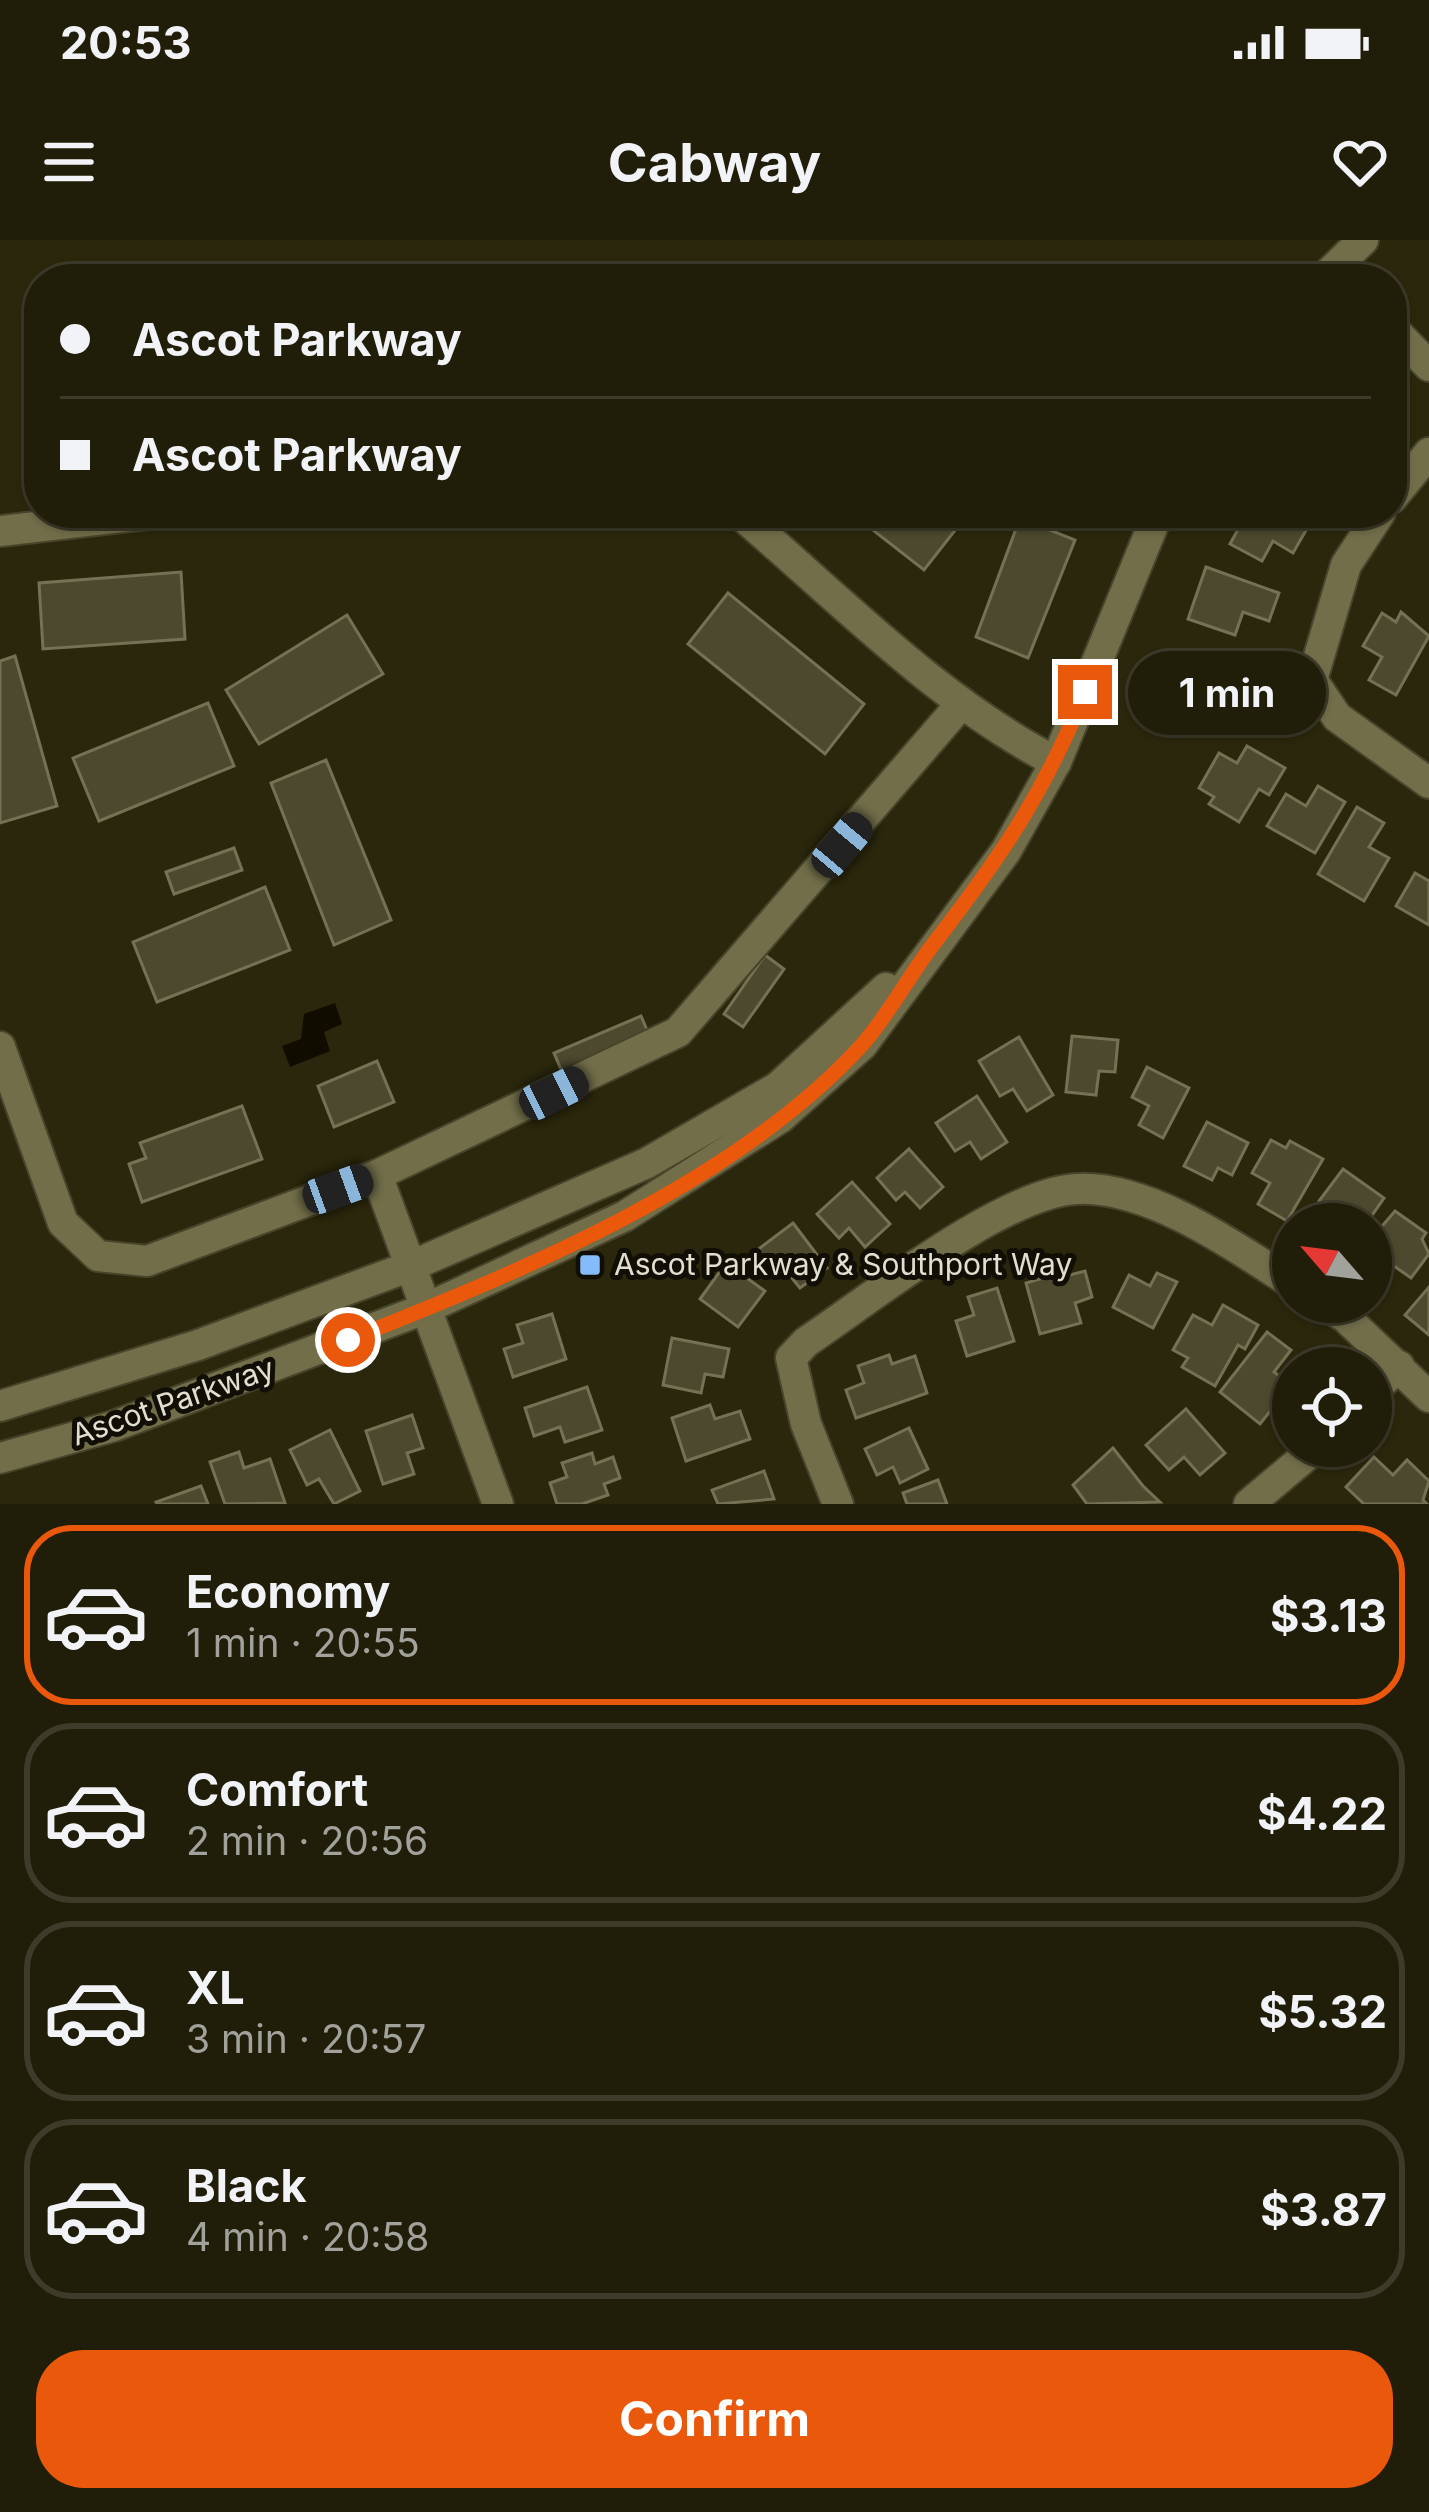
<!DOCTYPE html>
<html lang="en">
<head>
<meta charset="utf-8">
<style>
  :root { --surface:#201d09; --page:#2d2a17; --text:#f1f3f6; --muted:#a2a29c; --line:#3d3b2a; --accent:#ea580c }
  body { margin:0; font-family:Inter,sans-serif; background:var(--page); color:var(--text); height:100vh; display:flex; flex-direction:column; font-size:45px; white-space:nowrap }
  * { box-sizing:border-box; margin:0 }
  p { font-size:39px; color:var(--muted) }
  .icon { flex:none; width:66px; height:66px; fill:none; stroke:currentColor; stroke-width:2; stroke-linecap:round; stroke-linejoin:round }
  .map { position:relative; height:1264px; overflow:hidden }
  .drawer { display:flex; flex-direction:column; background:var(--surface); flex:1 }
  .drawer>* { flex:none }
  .guide { position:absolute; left:24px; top:24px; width:1383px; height:264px; border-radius:48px; box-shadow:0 3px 9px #0004,0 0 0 3px var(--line); display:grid; align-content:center; height:264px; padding:0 36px; background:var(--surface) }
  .needle { width:78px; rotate:298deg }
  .fabs { position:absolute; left:1272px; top:963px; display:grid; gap:24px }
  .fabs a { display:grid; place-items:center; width:120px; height:120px; border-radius:50%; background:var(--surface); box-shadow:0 3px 9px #0004,0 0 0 3px var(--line); font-size:60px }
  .end { position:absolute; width:54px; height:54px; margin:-27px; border:15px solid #ea580c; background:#fff; box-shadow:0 0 0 6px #fff }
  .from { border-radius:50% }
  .bubble { position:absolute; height:84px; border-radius:42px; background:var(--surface); box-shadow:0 3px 9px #0004,0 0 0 3px var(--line); font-size:39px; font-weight:700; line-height:84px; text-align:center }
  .car { position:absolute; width:36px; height:72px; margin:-36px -18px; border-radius:15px; box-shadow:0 0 9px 3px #0007; background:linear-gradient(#222 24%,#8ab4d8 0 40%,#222 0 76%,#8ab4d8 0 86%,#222 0) }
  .guide b { display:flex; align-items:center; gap:42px; height:114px; font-size:45px }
  .guide b+b { border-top:3px solid var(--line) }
  .guide i { width:30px; height:30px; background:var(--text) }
  ul { padding:21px 0 0; list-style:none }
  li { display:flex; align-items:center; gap:36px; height:180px; margin:0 24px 18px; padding:0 12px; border:6px solid var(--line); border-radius:48px }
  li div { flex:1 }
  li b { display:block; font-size:45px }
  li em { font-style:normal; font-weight:700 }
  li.current { border-color:var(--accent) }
  li>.icon { width:108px; height:108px; stroke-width:1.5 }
  .button { display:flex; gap:24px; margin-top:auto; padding:24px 36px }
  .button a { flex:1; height:138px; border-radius:48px; background:var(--accent); color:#fff; font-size:48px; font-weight:700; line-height:138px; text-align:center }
  .status { display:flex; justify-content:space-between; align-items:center; height:84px; padding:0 60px; background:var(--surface); direction:ltr }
  .status svg { height:33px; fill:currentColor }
  header { display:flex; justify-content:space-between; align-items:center; height:156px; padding:0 36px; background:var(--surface); font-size:54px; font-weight:700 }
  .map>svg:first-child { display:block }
  .water { fill:#100c00 }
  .building { fill:#4c492e; stroke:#757155; stroke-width:3 }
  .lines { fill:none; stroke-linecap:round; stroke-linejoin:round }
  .minor-casing { stroke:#47442b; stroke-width:34 }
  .minor { stroke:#726e4a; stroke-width:30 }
  .route { stroke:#ea580c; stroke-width:15 }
  .poi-dot { fill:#84bcfb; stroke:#110f05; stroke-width:4.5 }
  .labels { text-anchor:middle; stroke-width:10; stroke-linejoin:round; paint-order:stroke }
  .poi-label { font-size:30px; fill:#e1dfd0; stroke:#110f05; text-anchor:start }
  .street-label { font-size:30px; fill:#e1dfd0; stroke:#110f05 }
</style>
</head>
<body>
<div class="status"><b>20:53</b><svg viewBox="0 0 49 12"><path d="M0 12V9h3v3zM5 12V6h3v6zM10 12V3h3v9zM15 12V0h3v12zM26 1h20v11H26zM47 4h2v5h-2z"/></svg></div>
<header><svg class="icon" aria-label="menu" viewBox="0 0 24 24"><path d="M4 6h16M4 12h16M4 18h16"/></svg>Cabway<svg class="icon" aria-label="heart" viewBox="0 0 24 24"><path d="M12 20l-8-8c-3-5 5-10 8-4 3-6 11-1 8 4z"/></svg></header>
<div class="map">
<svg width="1429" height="1264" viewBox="0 0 1429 1264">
  <rect width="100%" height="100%" fill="#2a270c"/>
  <!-- water -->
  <polygon class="water" points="335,763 342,784 324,792 330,811 290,827 282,806 301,799 304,774"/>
  <!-- building -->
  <g class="building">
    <polygon points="851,273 957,273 964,279 924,330"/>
    <polygon points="1247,273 1287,273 1309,285 1293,313 1273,301 1262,321 1230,304"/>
    <polygon points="1020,278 1075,300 1028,418 976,397"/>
    <polygon points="1206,327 1279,353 1269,381 1243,372 1235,395 1188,379"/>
    <polygon points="181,332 185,399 43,409 39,343"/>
    <polygon points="728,353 864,464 825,514 688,404"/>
    <polygon points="1401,372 1429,396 1396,455 1369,440 1382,417 1363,406 1382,373 1396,382"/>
    <polygon points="347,375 383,434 259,504 226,450"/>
    <polygon points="15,416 57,566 0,583 0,421"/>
    <polygon points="1200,433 1201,454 1240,452 1242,483 1166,488 1164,454 1180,453 1179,435"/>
    <polygon points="208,463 234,526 99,581 73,518"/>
    <polygon points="1247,506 1285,528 1269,555 1259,549 1239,582 1209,564 1214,557 1199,548 1219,513 1237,523"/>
    <polygon points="326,520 391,680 334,705 271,543"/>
    <polygon points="1318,546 1345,562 1315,613 1267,586 1286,554 1306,566"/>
    <polygon points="1357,567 1384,583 1369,607 1389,618 1364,661 1318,634"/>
    <polygon points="234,608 242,630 174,654 166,632"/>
    <polygon points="1415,633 1429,641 1429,685 1396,666"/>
    <polygon points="265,647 290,710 157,762 133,702"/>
    <polygon points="765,715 784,729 743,787 724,774"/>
    <polygon points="641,776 650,797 563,834 554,813"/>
    <polygon points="1072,796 1118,800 1115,832 1099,831 1096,855 1066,852"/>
    <polygon points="1019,797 1053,855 1027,871 1013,849 1000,856 979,821"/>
    <polygon points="377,821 394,862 334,887 318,846"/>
    <polygon points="1147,827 1189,848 1163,898 1139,885 1149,866 1132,857"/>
    <polygon points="977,856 1007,902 981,919 970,902 955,911 936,883"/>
    <polygon points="242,866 262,919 142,962 129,924 146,918 140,903"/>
    <polygon points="1207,882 1248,903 1232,935 1218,928 1212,940 1184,926"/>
    <polygon points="1271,900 1286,908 1290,901 1323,919 1287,981 1258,964 1270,943 1252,933"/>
    <polygon points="909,909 943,947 920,968 905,952 896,960 877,938"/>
    <polygon points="1343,929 1384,958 1366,984 1326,984 1334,973 1319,961"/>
    <polygon points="852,942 890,984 865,1007 849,988 839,998 817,974"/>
    <polygon points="1395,971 1426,993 1422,999 1429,1014 1411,1038 1394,1026 1380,1046 1371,1039 1371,999"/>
    <polygon points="793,983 827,1028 800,1048 786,1031 776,1038 756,1011"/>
    <polygon points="1065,1017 1070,1035 1085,1031 1092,1057 1075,1063 1081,1083 1040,1094 1026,1043 1040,1039 1036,1025"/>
    <polygon points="726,1023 765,1051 738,1087 700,1059"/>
    <polygon points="1157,1033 1177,1042 1153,1088 1113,1067 1129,1035 1150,1046"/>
    <polygon points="1429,1047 1429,1095 1405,1075"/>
    <polygon points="997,1048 1014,1101 967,1116 956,1081 974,1075 968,1057"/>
    <polygon points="1223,1065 1258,1085 1245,1109 1238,1105 1215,1146 1182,1127 1188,1118 1173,1110 1193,1075 1212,1085"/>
    <polygon points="552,1074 566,1119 513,1137 504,1109 523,1103 517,1085"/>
    <polygon points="1267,1092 1291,1110 1274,1132 1291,1145 1260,1184 1220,1152"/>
    <polygon points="672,1098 729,1109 723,1137 705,1134 701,1153 663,1145"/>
    <polygon points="889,1115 892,1124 915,1116 927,1153 856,1178 846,1150 864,1143 858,1126"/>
    <polygon points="587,1147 602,1190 565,1202 560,1187 534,1196 525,1168"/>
    <polygon points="710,1165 715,1179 740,1171 750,1199 686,1221 672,1178"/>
    <polygon points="1186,1169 1225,1213 1200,1235 1184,1217 1169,1230 1146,1205"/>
    <polygon points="412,1175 423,1208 407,1213 414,1234 383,1244 366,1191"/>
    <polygon points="909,1188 928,1229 900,1243 893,1227 877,1235 865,1209"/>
    <polygon points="330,1190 360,1251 334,1264 319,1239 307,1245 290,1210"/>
    <polygon points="1113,1208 1143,1246 1160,1262 1087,1264 1073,1245"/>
    <polygon points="239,1212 244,1228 270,1219 285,1263 225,1264 210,1222"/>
    <polygon points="592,1213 595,1224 613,1217 620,1238 604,1244 608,1255 582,1264 557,1264 550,1243 567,1237 562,1223"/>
    <polygon points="1374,1217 1393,1235 1407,1220 1429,1241 1423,1260 1427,1264 1364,1264 1346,1247"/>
    <polygon points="764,1231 774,1259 718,1264 712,1250"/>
    <polygon points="938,1240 947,1264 907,1264 903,1253"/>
    <polygon points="201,1246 208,1264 157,1264 156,1262"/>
  </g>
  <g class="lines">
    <!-- minor casing -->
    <g class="minor-casing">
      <g id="minor">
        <polyline points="1323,39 1363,0"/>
        <polyline points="1392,88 1429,126"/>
        <polyline points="1392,258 1429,213"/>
        <path d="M 739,273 C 840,359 938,461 1056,522"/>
        <polyline points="1380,273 1346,325 1312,440 1337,477 1429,543"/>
        <polyline points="0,291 156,273"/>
        <polyline points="0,807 63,983 98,1016 147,1021 377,935 678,792 962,463"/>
        <polyline points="377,935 498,1264"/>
        <polyline points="1321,1062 1345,1077 1429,1157"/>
        <polyline points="1371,1153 1399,1126"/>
        <polyline points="0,1166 198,1105 411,1026 647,923 778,847 886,748"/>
        <polyline points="0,1218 114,1186 427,1068 625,976 780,878 862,805 1006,611 1056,522 1158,273"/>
        <path d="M 838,1264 L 806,1184 L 791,1118 L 806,1102 C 869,1060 1004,952 1077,949 C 1148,945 1236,1007 1293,1044"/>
        <polyline points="1249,1264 1318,1206"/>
      </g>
    </g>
    <!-- minor -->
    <use href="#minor" class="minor"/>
  </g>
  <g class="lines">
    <!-- route -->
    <path class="route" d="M 348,1100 C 522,1031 732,946 861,806 C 889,775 909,735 935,702 C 1002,615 1043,555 1085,452"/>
  </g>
  <!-- markers -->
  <rect class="poi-dot" x="578" y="1013" width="24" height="24" rx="6"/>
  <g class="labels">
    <!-- poi labels -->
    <g class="poi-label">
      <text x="614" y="1035">Ascot Parkway &amp; Southport Way</text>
    </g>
    <!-- street labels -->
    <g class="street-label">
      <text transform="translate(173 1162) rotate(-19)" y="10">Ascot Parkway</text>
    </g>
  </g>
</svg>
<div class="fabs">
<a><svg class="needle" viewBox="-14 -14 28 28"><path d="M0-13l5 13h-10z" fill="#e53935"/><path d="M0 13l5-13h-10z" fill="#a2a29c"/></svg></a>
<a><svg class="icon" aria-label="locate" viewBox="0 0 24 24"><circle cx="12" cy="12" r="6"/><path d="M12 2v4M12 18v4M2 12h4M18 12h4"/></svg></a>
</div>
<i class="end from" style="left:348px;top:1100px"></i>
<i class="end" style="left:1085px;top:452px"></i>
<div class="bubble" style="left:1128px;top:411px;width:198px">1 min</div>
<i class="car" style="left:842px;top:605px;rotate:40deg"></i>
<i class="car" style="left:554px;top:853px;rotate:64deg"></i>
<i class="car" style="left:338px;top:949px;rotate:70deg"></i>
<div class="guide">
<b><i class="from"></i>Ascot Parkway</b>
<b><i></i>Ascot Parkway</b>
</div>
</div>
<section class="drawer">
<ul>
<li class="current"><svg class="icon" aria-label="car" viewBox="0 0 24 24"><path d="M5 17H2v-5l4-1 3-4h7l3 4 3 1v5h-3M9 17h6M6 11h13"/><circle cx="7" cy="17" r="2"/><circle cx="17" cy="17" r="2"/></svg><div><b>Economy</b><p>1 min · 20:55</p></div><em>$3.13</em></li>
<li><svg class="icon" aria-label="car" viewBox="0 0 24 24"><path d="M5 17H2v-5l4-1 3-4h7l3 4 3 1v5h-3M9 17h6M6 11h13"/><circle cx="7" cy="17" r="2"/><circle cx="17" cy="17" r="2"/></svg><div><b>Comfort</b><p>2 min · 20:56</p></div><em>$4.22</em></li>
<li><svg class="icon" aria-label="car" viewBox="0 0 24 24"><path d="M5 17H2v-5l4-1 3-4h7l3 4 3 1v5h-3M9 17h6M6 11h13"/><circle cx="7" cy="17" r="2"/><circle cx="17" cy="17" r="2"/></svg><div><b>XL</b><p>3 min · 20:57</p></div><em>$5.32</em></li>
<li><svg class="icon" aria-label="car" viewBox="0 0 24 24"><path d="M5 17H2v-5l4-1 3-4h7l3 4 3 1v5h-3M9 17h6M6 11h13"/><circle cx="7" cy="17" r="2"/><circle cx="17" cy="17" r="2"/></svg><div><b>Black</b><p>4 min · 20:58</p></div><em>$3.87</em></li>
</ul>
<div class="button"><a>Confirm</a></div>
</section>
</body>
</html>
